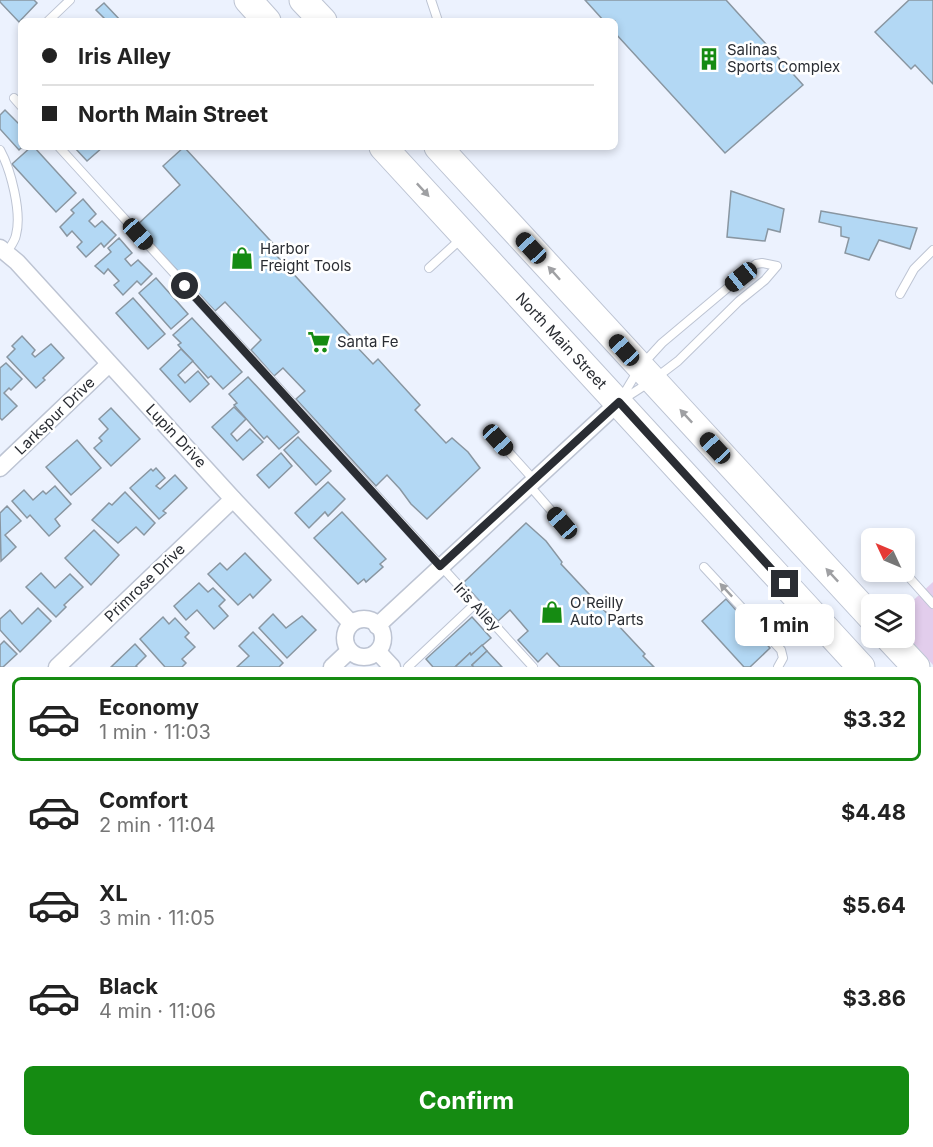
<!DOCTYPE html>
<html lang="en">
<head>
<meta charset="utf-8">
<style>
  :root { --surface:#fff; --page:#f2f2f2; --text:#222; --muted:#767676; --line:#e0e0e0; --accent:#158b12 }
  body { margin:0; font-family:Inter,sans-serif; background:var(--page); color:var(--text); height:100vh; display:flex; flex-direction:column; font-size:22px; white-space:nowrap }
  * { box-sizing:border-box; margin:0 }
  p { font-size:20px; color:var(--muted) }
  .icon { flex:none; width:33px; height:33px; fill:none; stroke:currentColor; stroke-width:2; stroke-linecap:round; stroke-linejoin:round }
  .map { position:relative; height:667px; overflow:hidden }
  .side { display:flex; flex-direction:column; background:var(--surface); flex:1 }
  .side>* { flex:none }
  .guide { position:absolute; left:18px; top:18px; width:600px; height:132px; border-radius:9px; box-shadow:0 3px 9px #0003; display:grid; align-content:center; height:132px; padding:0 24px; background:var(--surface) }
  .needle { width:39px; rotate:314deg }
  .buttons { position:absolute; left:861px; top:528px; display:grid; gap:12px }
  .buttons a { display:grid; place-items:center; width:54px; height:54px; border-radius:9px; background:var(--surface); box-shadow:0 3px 9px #0003; font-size:30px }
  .end { position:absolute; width:27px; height:27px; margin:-14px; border:8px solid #2a2d33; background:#fff; box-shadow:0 0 0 3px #fff }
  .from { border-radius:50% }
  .bubble { position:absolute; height:42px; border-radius:9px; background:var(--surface); box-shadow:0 3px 9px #0003; font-size:20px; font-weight:700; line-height:42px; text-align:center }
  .car { position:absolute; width:18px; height:36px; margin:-18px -9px; border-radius:8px; box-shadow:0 0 4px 2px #0007; background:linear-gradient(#222 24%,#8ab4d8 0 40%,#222 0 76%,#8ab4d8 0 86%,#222 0) }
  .guide b { display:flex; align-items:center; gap:21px; height:57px; font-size:22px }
  .guide b+b { border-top:2px solid var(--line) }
  .guide i { width:15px; height:15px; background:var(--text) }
  ul { padding:10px 0 0; list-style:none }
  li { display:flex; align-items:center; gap:18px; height:84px; margin:0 12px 9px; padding:0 12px; border:3px solid transparent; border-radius:9px }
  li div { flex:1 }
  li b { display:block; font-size:22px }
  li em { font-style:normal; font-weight:700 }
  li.active { border-color:var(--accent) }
  li>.icon { width:54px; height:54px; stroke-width:1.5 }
  .action { display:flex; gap:12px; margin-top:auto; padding:12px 24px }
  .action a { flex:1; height:69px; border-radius:9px; background:var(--accent); color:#fff; font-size:24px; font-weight:700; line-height:69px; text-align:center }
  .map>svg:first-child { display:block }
  .green { fill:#e2cdec }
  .building { fill:#b3d8f4; stroke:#8996a1; stroke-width:1.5 }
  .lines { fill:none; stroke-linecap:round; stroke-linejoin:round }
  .lane-casing { stroke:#bdc4d3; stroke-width:10 }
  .street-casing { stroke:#bdc4d3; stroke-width:19 }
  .primary-casing { stroke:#bdc4d3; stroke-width:29 }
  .lane { stroke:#fff; stroke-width:8 }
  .street { stroke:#fff; stroke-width:16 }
  .primary { stroke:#fff; stroke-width:27 }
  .oneway { fill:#9fa0a3 }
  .route { stroke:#2a2d33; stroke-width:8 }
  .labels { text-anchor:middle; stroke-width:5; stroke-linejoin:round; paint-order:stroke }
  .poi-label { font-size:15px; fill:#2a2d33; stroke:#fff; text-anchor:start }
  .street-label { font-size:15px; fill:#2a2d33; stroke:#fff }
</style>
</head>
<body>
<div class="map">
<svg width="933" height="667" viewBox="0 0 933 667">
  <rect width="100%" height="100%" fill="#ecf2fe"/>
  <!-- green -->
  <polygon class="green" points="933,582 933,665 905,633 904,609"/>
  <!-- building -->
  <g class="building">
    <polygon points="0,0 34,0 37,3 19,22 0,2"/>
    <polygon points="585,0 726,0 803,85 725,153 615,33 615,21 604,21"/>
    <polygon points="909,0 933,0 933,84 915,65 911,69 875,32"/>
    <polygon points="104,3 121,21 107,21 96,10"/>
    <polygon points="5,110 21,126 22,147 19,150 0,129 0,115"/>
    <polygon points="31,147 34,147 76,193 56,212 12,164"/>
    <polygon points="74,147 103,147 87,161"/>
    <polygon points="184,147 280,251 276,255 358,344 356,346 373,364 378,359 420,405 415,410 446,443 452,438 468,452 480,468 427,519 411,504 400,489 387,475 376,486 296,399 305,391 283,368 274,376 251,350 261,340 225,302 215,311 136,226 180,185 163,166"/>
    <polygon points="731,191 784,209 780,232 768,229 765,241 727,237"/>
    <polygon points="83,199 96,214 89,221 95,227 102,221 116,235 104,247 101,243 86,257 77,247 82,242 72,231 67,236 60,227 74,213 71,210"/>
    <polygon points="821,211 917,228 910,249 879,240 869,260 845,253 849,238 841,236 841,227 819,222"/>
    <polygon points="119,238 132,253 125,259 131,266 138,260 152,274 141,285 137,281 123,295 114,285 119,281 108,269 104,274 95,266 111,252 108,248"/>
    <polygon points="156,278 188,314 171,329 139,293"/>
    <polygon points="133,298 165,334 148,349 116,313"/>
    <polygon points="192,318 242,372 223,389 211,376 208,378 178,345 181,343 173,335"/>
    <polygon points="22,336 35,350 32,354 35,357 51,344 64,358 43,378 45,380 36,388 7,357 15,349 12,346"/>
    <polygon points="181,349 193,361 178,375 185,383 198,371 209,384 190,402 160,369"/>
    <polygon points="6,363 22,379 11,390 9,388 4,393 17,406 2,420 0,418 0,368"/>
    <polygon points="248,377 299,432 279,449 267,436 264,439 234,405 237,403 229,394"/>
    <polygon points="234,407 246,419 231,434 237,441 250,429 263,442 243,460 212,427"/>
    <polygon points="111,408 140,439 111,466 94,448 102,441 99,438 108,429 99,419"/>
    <polygon points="298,437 331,471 316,485 284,450"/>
    <polygon points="77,440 101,468 71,495 46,467"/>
    <polygon points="281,453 292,466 269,488 257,475"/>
    <polygon points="156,468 165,478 156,486 160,489 175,475 187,488 163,511 166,513 159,519 130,488 151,469 153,471"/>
    <polygon points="328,482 345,499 328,516 325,512 309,528 295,513"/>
    <polygon points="55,486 71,504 55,519 60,526 49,536 30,515 27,518 12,501 24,490 33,500 43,491 46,494"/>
    <polygon points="125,492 155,523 144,535 136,527 118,543 92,520 109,503 112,505"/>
    <polygon points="7,506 21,521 5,535 16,547 1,561 0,513"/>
    <polygon points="342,512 386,559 380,564 383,567 366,582 364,579 358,584 314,538"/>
    <polygon points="526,523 546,541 562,562 561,564 645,654 643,656 654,667 560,667 547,653 538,662 518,640 528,631 510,610 498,621 463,583"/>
    <polygon points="94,530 119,555 91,585 65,558"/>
    <polygon points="245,553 271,580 253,598 250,594 238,605 208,574 220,563 227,570"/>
    <polygon points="41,573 55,588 70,574 83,587 64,605 66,607 56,617 26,587"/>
    <polygon points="199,583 208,592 213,588 225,600 219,606 228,616 214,629 197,610 186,620 174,606"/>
    <polygon points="726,599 770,648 750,667 744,667 702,621"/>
    <polygon points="38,608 51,621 20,652 0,630 0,619 10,610 22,624"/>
    <polygon points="273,614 286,628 302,616 316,630 287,658 259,628"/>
    <polygon points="163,617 169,624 175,618 189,633 185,637 195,647 182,659 186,663 182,667 165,667 140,639"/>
    <polygon points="472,617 491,638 471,655 470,653 455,667 433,667 426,659"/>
    <polygon points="253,632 283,663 279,667 237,667 249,656 239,646"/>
    <polygon points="4,641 17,654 3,667 0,667 0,645"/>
    <polygon points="135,644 146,656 136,666 137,667 111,667"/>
    <polygon points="482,645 487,651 472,665 474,667 455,667 470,653 471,655"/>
    <polygon points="487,651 502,667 474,667 472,665"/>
  </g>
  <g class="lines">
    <!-- lane casing -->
    <g class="lane-casing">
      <g id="lane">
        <polyline points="431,0 438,21"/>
        <polyline points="48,21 70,0"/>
        <polyline points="14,98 21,106"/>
        <polyline points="59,147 533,667"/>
        <path d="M 0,150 C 11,170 22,213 16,235 C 15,241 10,247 7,252"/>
        <polygon points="762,263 777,266 765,280 739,301 678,361 653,380 619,402 640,367 662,343 756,264"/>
        <polyline points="429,268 462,238"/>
        <polyline points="900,294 914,269 933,250"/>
        <polyline points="498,440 534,480"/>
        <polyline points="529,485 562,523"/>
        <polyline points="704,567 781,650 783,658 778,667"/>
        <polyline points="907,575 933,604"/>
        <polyline points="408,667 475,604"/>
      </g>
    </g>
    <!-- street casing -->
    <g class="street-casing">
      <g id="street">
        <polyline points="0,248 17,262 233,499 351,623"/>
        <polyline points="0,468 109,364"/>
        <circle cx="364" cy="638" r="19"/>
        <polyline points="377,626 619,402"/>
        <polyline points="378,652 392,667"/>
        <polyline points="57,667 233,499"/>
        <polyline points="332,667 349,651"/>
      </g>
    </g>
    <!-- primary casing -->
    <g class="primary-casing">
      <g id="primary">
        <polyline points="248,0 267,21"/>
        <polyline points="303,0 323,21"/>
        <polyline points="383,147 861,667"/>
        <polyline points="438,147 872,618"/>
        <polyline points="889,638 916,667"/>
      </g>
    </g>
    <!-- lane -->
    <use href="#lane" class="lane"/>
    <!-- street -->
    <use href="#street" class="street"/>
    <!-- primary -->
    <use href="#primary" class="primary"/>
  </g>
  <!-- one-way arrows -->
  <defs><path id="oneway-solid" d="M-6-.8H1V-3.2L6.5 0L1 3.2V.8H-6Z" transform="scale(1.5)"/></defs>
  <g class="oneway">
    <use href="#oneway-solid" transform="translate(423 190) rotate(47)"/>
    <use href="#oneway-solid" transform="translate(554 273) rotate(-132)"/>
    <use href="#oneway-solid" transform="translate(686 416) rotate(-133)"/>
    <use href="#oneway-solid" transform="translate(832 575) rotate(-133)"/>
    <use href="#oneway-solid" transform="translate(726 590) rotate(-133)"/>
  </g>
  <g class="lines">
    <!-- route -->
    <polyline class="route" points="185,286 440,566 619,402 785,584"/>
  </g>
  <!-- icons -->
  <defs>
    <g id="building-bare" transform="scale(1.8)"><path d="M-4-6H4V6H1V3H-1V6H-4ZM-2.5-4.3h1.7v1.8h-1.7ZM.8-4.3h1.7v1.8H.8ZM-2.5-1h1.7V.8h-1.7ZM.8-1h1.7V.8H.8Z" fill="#158b12" stroke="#fff" stroke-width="2.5" paint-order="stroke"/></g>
    <g id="shop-bare" transform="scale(1.8)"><path d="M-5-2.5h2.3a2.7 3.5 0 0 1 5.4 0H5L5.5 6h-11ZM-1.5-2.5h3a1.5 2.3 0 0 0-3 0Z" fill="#158b12" stroke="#fff" stroke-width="2.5" paint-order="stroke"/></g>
    <g id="supermarket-bare" transform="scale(1.8)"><path d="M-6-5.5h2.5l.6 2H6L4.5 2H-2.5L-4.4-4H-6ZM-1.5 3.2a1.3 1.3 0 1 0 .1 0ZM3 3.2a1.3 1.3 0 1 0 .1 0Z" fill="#158b12" stroke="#fff" stroke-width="2.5" paint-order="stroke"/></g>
  </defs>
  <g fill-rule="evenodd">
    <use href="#building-bare" x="709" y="59"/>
    <use href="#shop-bare" x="242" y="258"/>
    <use href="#supermarket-bare" x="319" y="342"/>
    <use href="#shop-bare" x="552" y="612"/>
  </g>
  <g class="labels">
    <!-- poi labels -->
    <g class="poi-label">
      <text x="727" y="55">Salinas<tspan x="727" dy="17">Sports Complex</tspan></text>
      <text x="260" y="254">Harbor<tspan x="260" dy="17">Freight Tools</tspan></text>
      <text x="337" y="347">Santa Fe</text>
      <text x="570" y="608">O'Reilly<tspan x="570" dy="17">Auto Parts</tspan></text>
    </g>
    <!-- street labels -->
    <g class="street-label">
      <text transform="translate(561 341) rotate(47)" y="5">North Main Street</text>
      <text transform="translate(55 416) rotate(-44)" y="5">Larkspur Drive</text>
      <text transform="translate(176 436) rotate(47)" y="5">Lupin Drive</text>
      <text transform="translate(145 583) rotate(-44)" y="5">Primrose Drive</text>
      <text transform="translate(477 607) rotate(47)" y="5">Iris Alley</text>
    </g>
  </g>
</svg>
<div class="buttons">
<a><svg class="needle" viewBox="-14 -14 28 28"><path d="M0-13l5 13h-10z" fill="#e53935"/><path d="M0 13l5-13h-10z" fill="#767676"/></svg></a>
<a><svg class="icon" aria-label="layers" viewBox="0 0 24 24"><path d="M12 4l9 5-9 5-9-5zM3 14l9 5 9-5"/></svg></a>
</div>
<i class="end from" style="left:185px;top:286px"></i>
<i class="end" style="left:785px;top:584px"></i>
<div class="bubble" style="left:735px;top:604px;width:99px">1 min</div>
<i class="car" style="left:138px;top:234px;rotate:138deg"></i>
<i class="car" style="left:531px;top:248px;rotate:317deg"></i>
<i class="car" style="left:741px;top:277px;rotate:231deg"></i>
<i class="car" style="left:624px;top:350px;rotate:318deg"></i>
<i class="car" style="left:498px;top:440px;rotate:138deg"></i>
<i class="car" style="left:715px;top:448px;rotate:317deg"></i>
<i class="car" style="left:562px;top:523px;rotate:319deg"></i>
<div class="guide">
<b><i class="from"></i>Iris Alley</b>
<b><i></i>North Main Street</b>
</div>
</div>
<section class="side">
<ul>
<li class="active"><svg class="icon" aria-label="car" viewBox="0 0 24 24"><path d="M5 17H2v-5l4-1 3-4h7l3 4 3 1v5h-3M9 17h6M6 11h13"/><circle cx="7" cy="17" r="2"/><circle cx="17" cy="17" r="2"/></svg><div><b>Economy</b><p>1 min · 11:03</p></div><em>$3.32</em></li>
<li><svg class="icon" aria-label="car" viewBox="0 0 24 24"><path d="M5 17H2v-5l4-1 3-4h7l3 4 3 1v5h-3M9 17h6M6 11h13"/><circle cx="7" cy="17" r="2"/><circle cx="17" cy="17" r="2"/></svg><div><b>Comfort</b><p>2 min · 11:04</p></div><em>$4.48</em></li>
<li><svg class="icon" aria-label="car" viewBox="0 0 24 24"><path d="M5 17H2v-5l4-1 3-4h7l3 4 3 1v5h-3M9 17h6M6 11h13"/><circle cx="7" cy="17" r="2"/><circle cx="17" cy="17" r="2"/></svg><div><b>XL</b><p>3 min · 11:05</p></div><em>$5.64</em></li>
<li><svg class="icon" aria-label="car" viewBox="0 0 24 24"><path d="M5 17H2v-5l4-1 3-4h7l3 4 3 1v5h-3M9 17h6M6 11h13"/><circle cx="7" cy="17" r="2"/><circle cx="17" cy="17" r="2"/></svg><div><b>Black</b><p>4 min · 11:06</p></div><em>$3.86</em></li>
</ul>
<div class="action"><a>Confirm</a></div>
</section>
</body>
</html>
